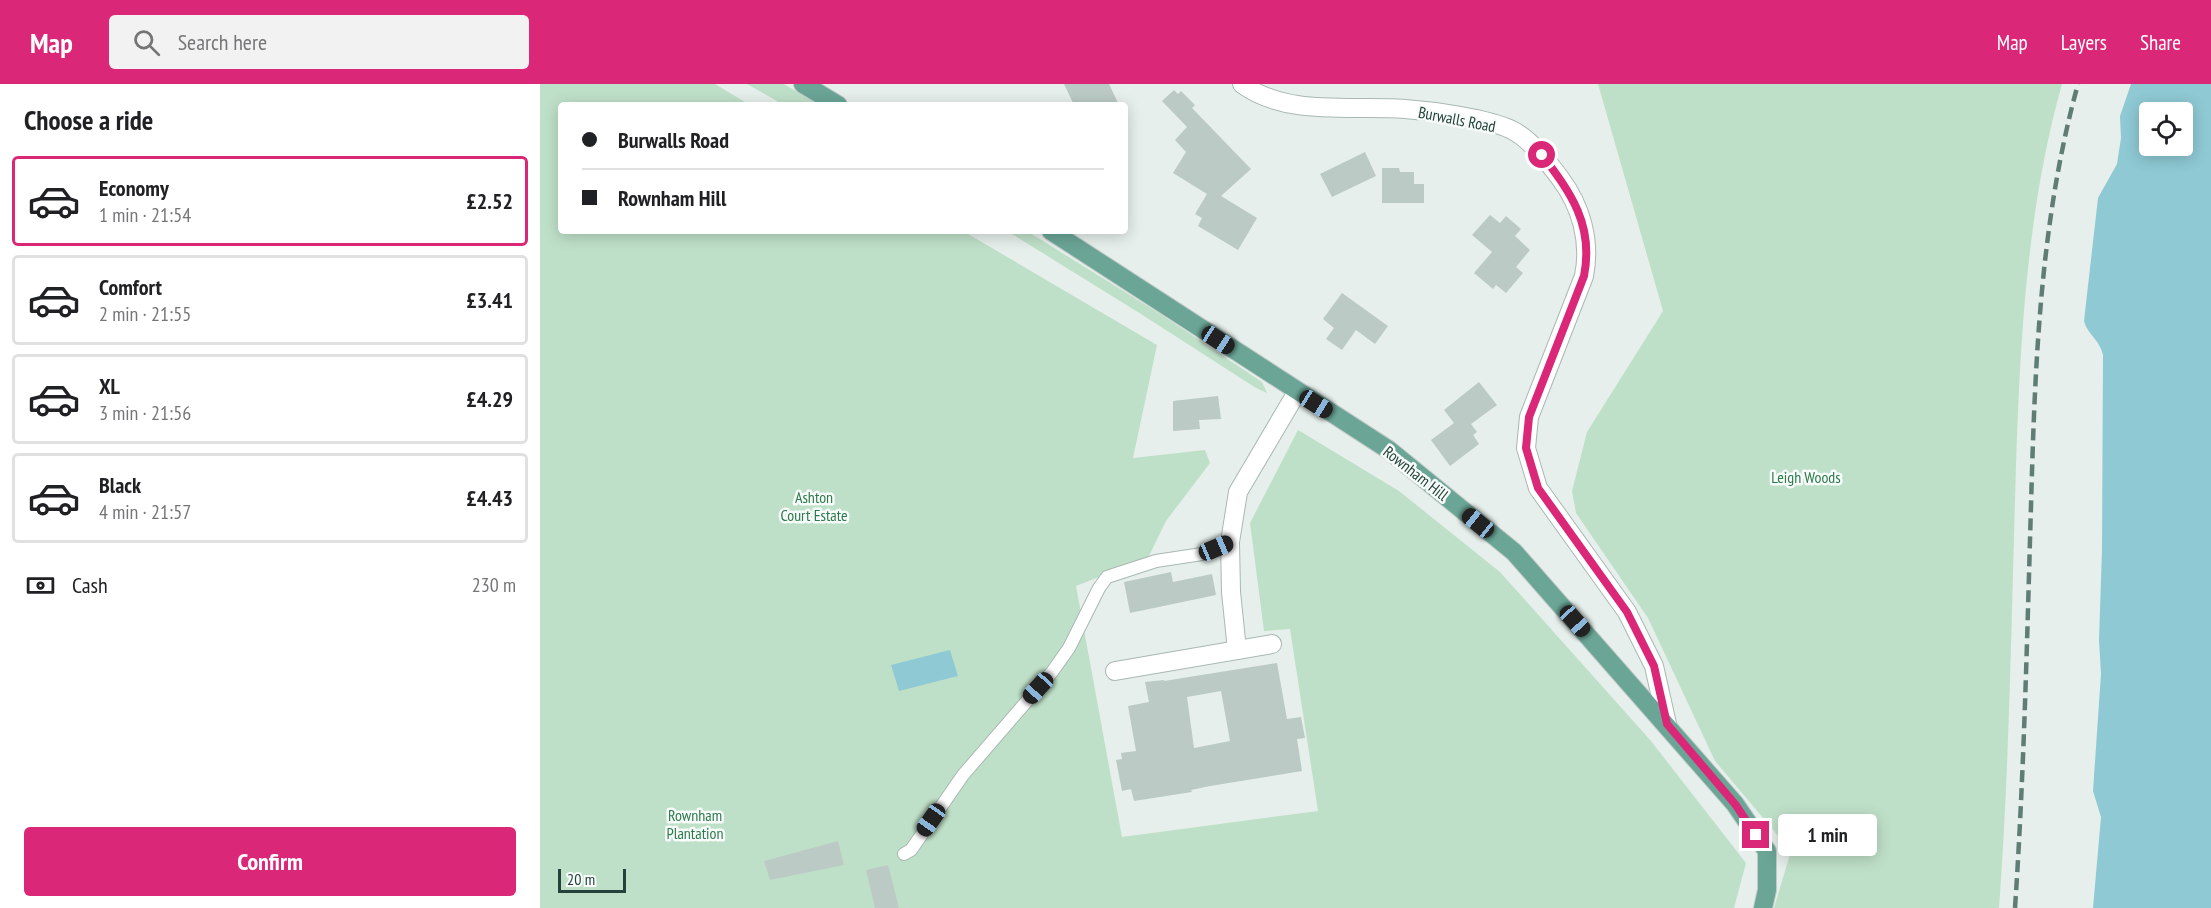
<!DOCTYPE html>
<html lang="en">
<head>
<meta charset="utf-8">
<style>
  :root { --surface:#fff; --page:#f2f2f2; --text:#202124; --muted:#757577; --line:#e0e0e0; --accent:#db2777 }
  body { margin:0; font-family:"PT Sans Narrow",sans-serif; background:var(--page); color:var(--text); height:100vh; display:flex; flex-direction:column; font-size:22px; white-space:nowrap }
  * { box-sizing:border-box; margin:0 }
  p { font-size:20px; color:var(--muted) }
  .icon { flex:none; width:33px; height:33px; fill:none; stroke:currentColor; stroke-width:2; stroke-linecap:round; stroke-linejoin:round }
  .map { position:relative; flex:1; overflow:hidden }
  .panel { display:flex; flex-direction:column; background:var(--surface); width:540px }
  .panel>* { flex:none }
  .guide { position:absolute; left:18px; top:18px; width:570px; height:132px; border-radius:6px; box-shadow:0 3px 15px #0003; display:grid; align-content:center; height:132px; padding:0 24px; background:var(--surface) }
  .tools { position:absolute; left:1599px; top:18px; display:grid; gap:12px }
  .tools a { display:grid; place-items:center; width:54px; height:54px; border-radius:6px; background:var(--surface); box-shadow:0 3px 15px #0003; font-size:30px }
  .scale { position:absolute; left:18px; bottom:15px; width:68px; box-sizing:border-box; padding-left:6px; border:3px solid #24423a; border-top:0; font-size:16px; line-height:21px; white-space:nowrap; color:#24423a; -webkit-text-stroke:4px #f7fbf9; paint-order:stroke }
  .end { position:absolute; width:27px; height:27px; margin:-14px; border:8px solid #db2777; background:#fff; box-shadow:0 0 0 3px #fff }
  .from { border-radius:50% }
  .bubble { position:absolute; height:42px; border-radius:6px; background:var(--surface); box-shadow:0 3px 15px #0003; font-size:20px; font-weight:600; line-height:42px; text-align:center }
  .car { position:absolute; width:18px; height:36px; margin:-18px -9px; border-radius:8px; box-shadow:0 0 4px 2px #0007; background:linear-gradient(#222 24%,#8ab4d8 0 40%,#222 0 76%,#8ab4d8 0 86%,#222 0) }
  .guide b { display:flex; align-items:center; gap:21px; height:57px; font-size:22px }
  .guide b+b { border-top:2px solid var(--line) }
  .guide i { width:15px; height:15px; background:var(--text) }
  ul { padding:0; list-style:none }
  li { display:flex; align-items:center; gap:18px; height:90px; margin:0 12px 9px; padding:0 12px; border:3px solid var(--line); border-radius:6px }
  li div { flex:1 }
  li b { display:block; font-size:22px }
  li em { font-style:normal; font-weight:600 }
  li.on { border-color:var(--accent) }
  li>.icon { width:54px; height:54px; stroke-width:1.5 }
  h2 { padding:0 24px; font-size:27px; line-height:72px }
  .pay { display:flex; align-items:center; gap:15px; height:66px; padding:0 24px; font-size:22px }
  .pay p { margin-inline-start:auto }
  .cta { display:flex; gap:12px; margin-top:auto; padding:12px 24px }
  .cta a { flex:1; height:69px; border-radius:6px; background:var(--accent); color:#fff; font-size:24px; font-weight:600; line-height:69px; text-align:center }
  header { display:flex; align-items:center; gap:36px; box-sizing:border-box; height:84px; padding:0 30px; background:var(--accent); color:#fff }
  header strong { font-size:28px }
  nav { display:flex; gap:33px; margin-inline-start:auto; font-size:21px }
  .search { width:420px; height:54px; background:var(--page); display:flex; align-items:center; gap:15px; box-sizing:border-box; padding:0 21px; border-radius:6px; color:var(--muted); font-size:22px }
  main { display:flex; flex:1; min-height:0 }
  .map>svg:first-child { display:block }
  .green { fill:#bfe0c8 }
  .water { fill:#8ec9d4; fill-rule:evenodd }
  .building { fill:#bbcac4; fill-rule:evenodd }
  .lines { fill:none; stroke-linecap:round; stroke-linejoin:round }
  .lane-casing { stroke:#a8b8b2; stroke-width:14 }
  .street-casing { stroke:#a8b8b2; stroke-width:20 }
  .primary-casing { stroke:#c2cac8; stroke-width:20 }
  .lane { stroke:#fff; stroke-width:12 }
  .street { stroke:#fff; stroke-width:18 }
  .primary { stroke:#6aa596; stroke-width:18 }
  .rail { stroke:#5f7d75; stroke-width:4.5; stroke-dasharray:12 6; stroke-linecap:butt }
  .route { stroke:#db2777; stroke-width:8 }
  .labels { text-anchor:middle; stroke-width:5; stroke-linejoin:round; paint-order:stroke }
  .street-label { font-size:16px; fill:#24423a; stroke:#f7fbf9 }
  .park-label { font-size:16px; fill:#2d7a4b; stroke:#f7fbf9 }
</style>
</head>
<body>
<header>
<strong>Map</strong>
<div class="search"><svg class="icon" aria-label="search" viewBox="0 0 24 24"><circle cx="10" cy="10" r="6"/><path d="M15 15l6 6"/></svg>Search here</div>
<nav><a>Map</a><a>Layers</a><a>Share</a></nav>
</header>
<main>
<section class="panel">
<h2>Choose a ride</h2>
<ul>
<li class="on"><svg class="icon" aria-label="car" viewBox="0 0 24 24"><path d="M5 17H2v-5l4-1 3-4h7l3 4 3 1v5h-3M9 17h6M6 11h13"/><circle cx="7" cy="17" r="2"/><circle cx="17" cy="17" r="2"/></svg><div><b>Economy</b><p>1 min · 21:54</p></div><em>£2.52</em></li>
<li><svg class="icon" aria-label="car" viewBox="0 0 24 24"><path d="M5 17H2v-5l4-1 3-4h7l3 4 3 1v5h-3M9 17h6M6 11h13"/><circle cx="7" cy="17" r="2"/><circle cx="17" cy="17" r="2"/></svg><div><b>Comfort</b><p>2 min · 21:55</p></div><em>£3.41</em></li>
<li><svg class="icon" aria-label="car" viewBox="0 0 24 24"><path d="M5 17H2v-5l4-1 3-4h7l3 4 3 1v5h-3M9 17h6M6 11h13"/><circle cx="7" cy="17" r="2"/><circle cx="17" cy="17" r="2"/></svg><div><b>XL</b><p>3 min · 21:56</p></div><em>£4.29</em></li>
<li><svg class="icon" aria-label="car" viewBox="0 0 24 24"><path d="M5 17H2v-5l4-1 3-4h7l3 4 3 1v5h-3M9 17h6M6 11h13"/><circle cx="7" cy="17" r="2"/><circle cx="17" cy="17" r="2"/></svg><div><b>Black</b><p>4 min · 21:57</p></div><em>£4.43</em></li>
</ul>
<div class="pay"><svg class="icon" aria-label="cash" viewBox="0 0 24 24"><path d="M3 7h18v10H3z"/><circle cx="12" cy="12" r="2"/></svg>Cash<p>230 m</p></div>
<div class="cta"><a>Confirm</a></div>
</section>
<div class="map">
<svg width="1671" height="824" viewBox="0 0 1671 824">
  <rect width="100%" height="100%" fill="#e6efeb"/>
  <!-- green -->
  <g class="green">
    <polygon points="0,0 175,0 210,21 21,21 21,147 423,147 617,261 593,374 665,366 670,379 626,437 608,474 536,502 582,753 778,727 750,545 724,547 710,439 758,346 859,407 960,488 1111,657 1206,779 1194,824 0,824"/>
    <polygon points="207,0 244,0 279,21 244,21"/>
    <path d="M 1058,0 L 1522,0 C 1484,135 1479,278 1475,417 C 1471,553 1469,689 1459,824 L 1234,824 L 1251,767 L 1175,677 L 1108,534 L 1036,429 L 1032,407 L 1047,348 L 1123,227 Z"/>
    <polygon points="467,147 487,147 622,231 722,298 727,309 716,304 601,230"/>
  </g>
  <!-- water -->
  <g class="water">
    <path d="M 1591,0 L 1671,0 L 1671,824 L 1553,824 L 1561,733 L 1553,707 L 1561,590 L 1559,556 L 1562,466 L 1563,271 C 1560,256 1547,250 1544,237 L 1558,114 L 1577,80 L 1581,54 L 1580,32 ZM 1610,28 L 1642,28 L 1642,62 L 1610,62 Z"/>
    <polygon points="410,566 418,592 359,607 351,581"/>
  </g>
  <!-- building -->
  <g class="building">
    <polygon points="524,0 569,0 579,21 534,21"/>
    <polygon points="634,6 638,10 641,7 655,21 652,24 711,85 681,112 717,134 698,166 658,142 662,134 655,130 667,110 633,89 646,68 635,56 647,43 622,17"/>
    <polygon points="825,68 836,92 792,113 780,90"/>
    <polygon points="842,84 859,84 860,88 874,88 874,100 884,100 884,119 842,119"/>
    <polygon points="950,131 960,139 966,132 981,145 975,152 990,166 976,183 983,189 966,209 956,201 953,205 934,189 952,168 932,151"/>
    <polygon points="802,209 848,242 835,260 816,246 802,266 786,255 794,244 783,235"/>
    <polygon points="939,298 957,321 931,340 937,348 933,351 939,360 910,382 891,356 914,339 904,326"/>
    <polygon points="678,312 681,335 659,336 660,345 633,347 633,317"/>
    <polygon points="631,488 633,498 672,490 676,511 590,529 584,498"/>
    <path d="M 737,579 L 747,635 L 761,633 L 765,654 L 757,655 L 762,687 L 670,702 L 651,706 L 652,708 L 594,717 L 591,705 L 582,707 L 576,676 L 582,675 L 581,669 L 596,667 L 588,622 L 609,618 L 605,598 L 624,596 L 624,597 ZM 681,607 L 690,657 L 654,664 L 647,613 Z"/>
    <polygon points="298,757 304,781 230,796 224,777"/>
    <polygon points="348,781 359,824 335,824 326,786"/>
  </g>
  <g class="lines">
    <!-- lane casing -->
    <g class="lane-casing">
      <polyline id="lane" points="364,770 371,766 423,691 512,588 529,564 559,504 567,493 616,477 662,470 690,458"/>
    </g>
    <!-- street casing -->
    <g class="street-casing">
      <g id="street">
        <path d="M 702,0 C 747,33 812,21 865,25 C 893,27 947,34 972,46 C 991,56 1007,77 1020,94 C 1041,122 1051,157 1044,192 L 989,333 L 986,364 L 998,404 L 1087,528 L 1114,582 L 1127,640"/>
        <polyline points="697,566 691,508 690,458 698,408 757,308"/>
        <polyline points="575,587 732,560"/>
      </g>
    </g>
    <!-- primary casing -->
    <g class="primary-casing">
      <g id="primary">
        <polyline points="263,0 298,21"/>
        <polyline points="511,147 849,366 974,468 1195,720 1227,767 1227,806 1223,824"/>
      </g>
    </g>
    <!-- lane -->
    <use href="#lane" class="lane"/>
    <!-- street -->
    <use href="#street" class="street"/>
    <!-- primary -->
    <use href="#primary" class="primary"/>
    <!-- rail -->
    <path class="rail" d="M 1475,824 C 1484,690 1487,556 1491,422 C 1495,280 1500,137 1538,0"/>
  </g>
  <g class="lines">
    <!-- route -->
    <path class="route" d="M 1002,71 C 1031,109 1054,141 1044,192 L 989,333 L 986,364 L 998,404 L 1087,528 L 1114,582 L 1127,640 L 1195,720 L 1216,751"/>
  </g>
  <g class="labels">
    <!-- street labels -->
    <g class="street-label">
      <text transform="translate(917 35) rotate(11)" y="6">Burwalls Road</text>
      <text transform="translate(876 389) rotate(38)" y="6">Rownham Hill</text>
    </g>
    <!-- park labels -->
    <g class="park-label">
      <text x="1266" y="399">Leigh Woods</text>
      <text x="274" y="419">Ashton<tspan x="274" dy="18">Court Estate</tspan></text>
      <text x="155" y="737">Rownham<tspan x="155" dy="18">Plantation</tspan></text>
    </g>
  </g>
</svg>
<div class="tools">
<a><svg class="icon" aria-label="locate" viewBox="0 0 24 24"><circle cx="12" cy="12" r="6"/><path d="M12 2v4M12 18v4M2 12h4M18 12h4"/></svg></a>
</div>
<div class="scale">20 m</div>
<i class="end from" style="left:1002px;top:71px"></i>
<i class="end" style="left:1216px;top:751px"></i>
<div class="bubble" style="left:1238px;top:730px;width:99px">1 min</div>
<i class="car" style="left:678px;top:256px;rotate:123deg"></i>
<i class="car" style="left:776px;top:320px;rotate:122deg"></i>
<i class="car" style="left:938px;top:439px;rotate:309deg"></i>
<i class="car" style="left:676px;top:464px;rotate:67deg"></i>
<i class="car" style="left:1035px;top:537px;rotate:138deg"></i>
<i class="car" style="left:498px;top:604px;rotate:222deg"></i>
<i class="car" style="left:391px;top:736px;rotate:215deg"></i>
<div class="guide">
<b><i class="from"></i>Burwalls Road</b>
<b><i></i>Rownham Hill</b>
</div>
</div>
</main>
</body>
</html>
